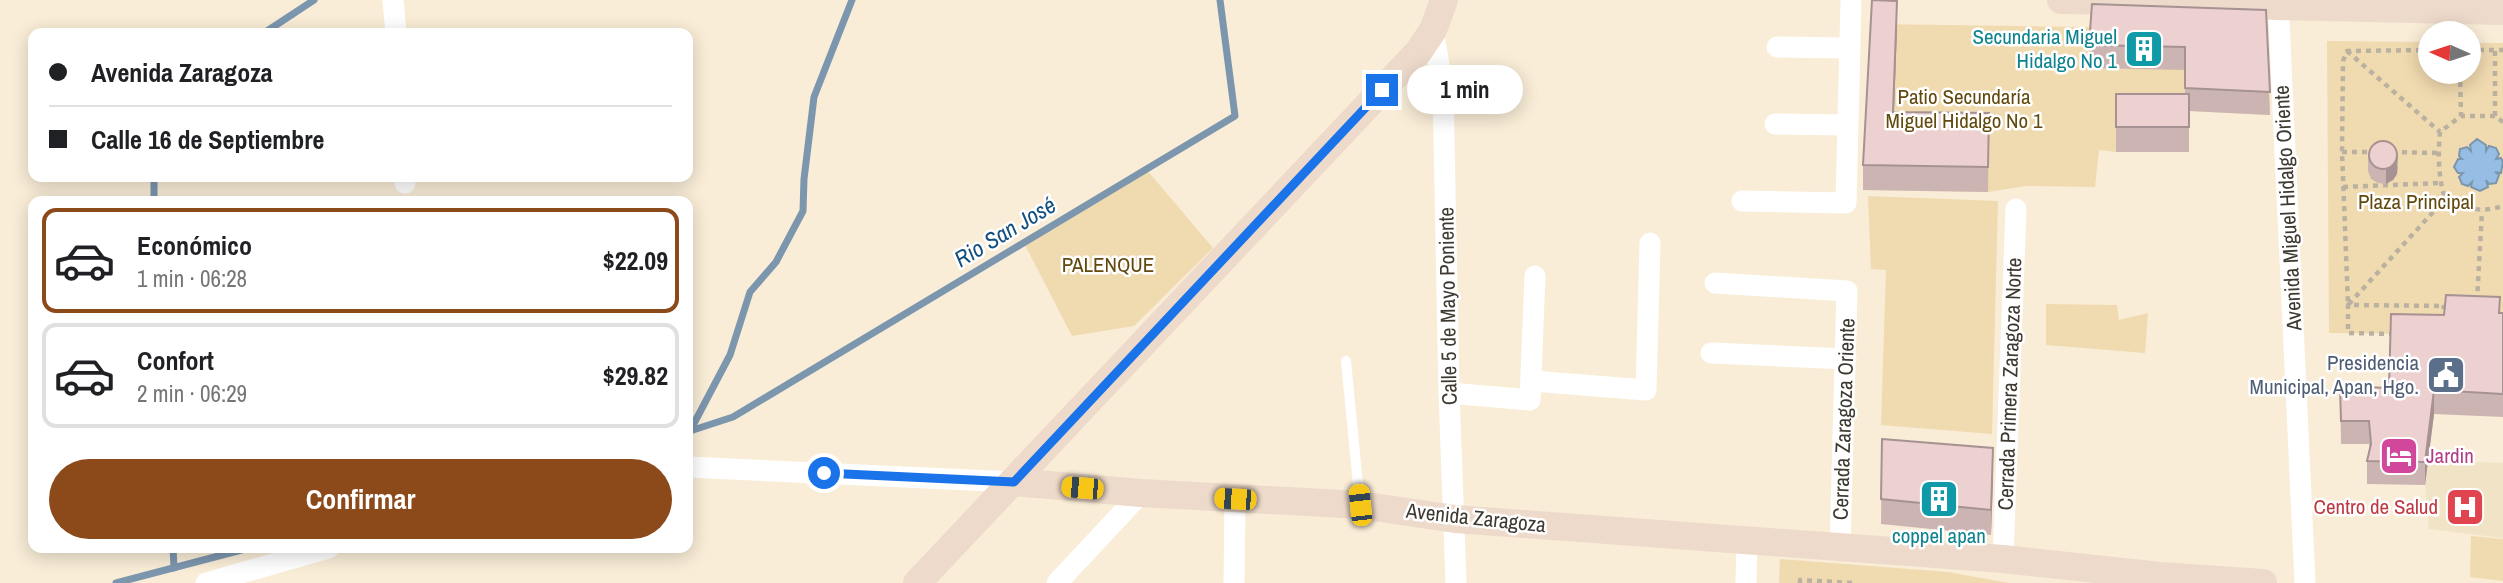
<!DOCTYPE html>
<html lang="es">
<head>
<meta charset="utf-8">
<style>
  :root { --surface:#fff; --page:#f6f6f6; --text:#202124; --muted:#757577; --line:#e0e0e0; --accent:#8c491a }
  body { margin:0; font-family:"Archivo Narrow",sans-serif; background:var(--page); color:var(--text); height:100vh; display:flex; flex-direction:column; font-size:26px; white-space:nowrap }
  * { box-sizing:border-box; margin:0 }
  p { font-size:23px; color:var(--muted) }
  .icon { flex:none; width:38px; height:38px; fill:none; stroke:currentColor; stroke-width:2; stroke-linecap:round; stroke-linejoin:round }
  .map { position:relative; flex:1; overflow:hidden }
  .sheet { position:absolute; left:28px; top:196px; width:665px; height:357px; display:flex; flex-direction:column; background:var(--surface); border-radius:14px; box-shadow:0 4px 18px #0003 }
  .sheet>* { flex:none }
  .guide { position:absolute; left:28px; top:28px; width:665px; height:154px; border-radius:14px; box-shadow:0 4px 18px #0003; display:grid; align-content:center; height:154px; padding:0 21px; background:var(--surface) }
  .needle { width:46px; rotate:273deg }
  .buttons { position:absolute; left:2418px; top:21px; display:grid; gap:14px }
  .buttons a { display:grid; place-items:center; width:63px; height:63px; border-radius:50%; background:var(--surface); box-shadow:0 4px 18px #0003; font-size:35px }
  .end { position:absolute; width:32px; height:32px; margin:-16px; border:9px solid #1a73e8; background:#fff; box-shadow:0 0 0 4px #fff }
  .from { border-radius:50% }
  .bubble { position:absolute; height:49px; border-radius:24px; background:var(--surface); box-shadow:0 4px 18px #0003; font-size:23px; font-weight:700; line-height:49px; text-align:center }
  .car { position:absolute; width:21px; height:42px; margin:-21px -10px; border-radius:9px; box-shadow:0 0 5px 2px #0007; background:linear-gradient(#f5c518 24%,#345 0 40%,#f5c518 0 76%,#345 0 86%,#f5c518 0) }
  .guide b { display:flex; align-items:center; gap:24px; height:66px; font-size:26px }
  .guide b+b { border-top:2px solid var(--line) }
  .guide i { width:18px; height:18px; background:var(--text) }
  ul { padding:12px 0 0; list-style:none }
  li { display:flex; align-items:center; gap:21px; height:105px; margin:0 14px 10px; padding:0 7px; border:4px solid var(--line); border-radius:14px }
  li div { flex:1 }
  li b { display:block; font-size:26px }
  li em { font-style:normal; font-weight:700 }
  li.current { border-color:var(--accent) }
  li>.icon { width:63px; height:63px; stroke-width:1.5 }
  .button { display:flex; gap:14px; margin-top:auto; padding:14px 21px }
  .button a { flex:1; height:80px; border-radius:42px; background:var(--accent); color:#fff; font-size:28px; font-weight:700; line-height:80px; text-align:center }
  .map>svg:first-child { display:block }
  .built { fill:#f1e3c6 }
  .green { fill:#f0dab0 }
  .water { fill:#96bee4; stroke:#7c96ae; stroke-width:2 }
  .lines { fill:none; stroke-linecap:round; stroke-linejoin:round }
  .stream { stroke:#7c96ae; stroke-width:7 }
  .path { stroke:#bbb1a0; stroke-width:4.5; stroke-dasharray:5 5; stroke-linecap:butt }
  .lane { stroke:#fff; stroke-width:10 }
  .street { stroke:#fff; stroke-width:21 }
  .secondary { stroke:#eedaca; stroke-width:28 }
  .wall { fill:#ccb4b3 }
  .shaded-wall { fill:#a69292 }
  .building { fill:#edd1d0; stroke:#a69292; stroke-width:2 }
  .route { stroke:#1a73e8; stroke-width:9 }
  .labels { text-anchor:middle; stroke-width:5; stroke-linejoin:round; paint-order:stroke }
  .culture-label { font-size:21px; fill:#0d838f; stroke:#fff; text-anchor:end }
  .park-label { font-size:21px; fill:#62490d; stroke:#fff }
  .street-label { font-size:21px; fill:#3e3a31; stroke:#fff }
  .service-label { font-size:21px; fill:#4e5e75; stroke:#fff; text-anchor:end }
  .hotel-label { font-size:21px; fill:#b23c85; stroke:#fff; text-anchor:start }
  .health-label { font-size:21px; fill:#be3a42; stroke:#fff; text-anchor:end }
  .water-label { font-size:23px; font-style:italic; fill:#124f7f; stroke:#fff }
</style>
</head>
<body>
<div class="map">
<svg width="2503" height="583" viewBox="0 0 2503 583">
  <rect width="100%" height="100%" fill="#f9edd7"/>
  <!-- built -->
  <polygon class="built" points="2426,460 2503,463 2503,538 2429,529 2425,485"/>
  <!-- green -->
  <g class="green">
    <polygon points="1873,24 2092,27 2268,33 2270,115 2189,111 2185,119 2189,152 2116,152 2099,150 2095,187 2026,186 1988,192 1863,190"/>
    <polygon points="2327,41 2431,42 2431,72 2469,72 2469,43 2503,43 2503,335 2329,333"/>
    <polygon points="1146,169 1213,248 1134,326 1072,336 1025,245"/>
    <polygon points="1868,196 1998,201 1992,434 1881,425 1886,270 1871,269"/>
    <polygon points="2046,304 2117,305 2119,320 2148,313 2145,353 2046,345"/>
    <polygon points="2471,536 2503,539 2503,581 2470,577"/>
    <polygon points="1780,559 1948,572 2009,583 1779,583"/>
  </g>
  <!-- water -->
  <polygon class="water" points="2477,139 2486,145 2486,151 2489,146 2496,148 2499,154 2496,159 2501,158 2503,162 2501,173 2495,172 2499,175 2496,183 2489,184 2486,180 2488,187 2480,191 2471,187 2472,182 2468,186 2462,184 2459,177 2463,173 2458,173 2454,167 2458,159 2462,159 2459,156 2460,149 2467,147 2471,151 2470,145"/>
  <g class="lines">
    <!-- stream -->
    <g class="stream">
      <polyline points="264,33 314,0"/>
      <polyline points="154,201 154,177"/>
      <polyline points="690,431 733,417 1235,116 1220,0"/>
      <polyline points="690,431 730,355 750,292 776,262 803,211 804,179 814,97 852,0"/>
      <polyline points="173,548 174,568"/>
      <polyline points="116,583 249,548"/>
    </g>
    <!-- path -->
    <g class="path">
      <polyline points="2431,50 2347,51 2343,61 2342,152 2348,305 2445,199"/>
      <polyline points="2469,50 2503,50"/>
      <polyline points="2347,51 2440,132"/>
      <polyline points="2460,72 2461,116"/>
      <polyline points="2495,116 2495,50"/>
      <path d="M 2503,122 L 2495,116 L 2461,116 L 2440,132 C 2438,155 2438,176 2445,199 C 2465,209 2481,213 2503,206"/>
      <polyline points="2342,152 2373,152"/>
      <polyline points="2392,152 2438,153"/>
      <polyline points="2343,187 2440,183"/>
      <polyline points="2477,301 2482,211"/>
      <polyline points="2442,319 2444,305"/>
      <polyline points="2394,334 2348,333 2348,305 2450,306"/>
      <polyline points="1800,583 1800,580 1852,583"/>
    </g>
    <!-- lane -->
    <polyline class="lane" points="1346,361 1360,505"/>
    <!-- street -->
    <g class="street">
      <polyline points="393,0 396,33"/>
      <polyline points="2278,0 2305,583"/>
      <polyline points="1433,30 1443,88 1449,393 1456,583"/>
      <polyline points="1777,47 1849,48"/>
      <polyline points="1775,124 1847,125"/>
      <polyline points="405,183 405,177"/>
      <polyline points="1742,201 1846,203 1851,0"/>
      <polyline points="1715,283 1847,291 1840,548"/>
      <polyline points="1711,353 1846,359"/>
      <polyline points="1532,381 1646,390 1650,243"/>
      <polyline points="1449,393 1530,400 1535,276"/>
      <polyline points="688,467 1014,482"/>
      <polyline points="2003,559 2016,209"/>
      <polyline points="206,583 329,548"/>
      <polyline points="1057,583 1141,493"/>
      <polyline points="1234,583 1235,499"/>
      <polyline points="1746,583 1747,540"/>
    </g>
    <!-- secondary -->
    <g class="secondary">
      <polyline points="2061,0 2192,2 2278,6 2503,11"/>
      <polyline points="1014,482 1141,493 1360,505 1455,519 2003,559 2160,576 2263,583"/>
      <polyline points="917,583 1419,51 1433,30 1444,0"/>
    </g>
  </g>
  <!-- wall -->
  <g class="wall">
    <polygon points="2266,10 2270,115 2189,111 2189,152 2116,152 2116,94 2185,94 2185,70 2089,68 2089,45"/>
    <polygon points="1897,26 1894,112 1989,113 1988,192 1863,190 1863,165"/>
    <polygon points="2368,157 2398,167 2397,174 2393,180 2386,184 2378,183 2371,179 2368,171"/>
    <polygon points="2503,313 2503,417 2434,414 2425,485 2367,484 2367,461 2370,450 2369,444 2341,444 2340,386 2389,388 2444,315"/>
    <polygon points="1882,439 1993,473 1991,535 1881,524"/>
  </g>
  <!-- shaded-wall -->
  <g class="shaded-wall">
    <polygon points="1897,1 1897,26 1893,137 1893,112"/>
    <polygon points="2398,153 2397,174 2393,180 2386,184 2386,170"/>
    <polygon points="2434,390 2434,414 2425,485 2425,462"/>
    <polygon points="1993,448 1993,473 1991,535 1991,510"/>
  </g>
  <!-- building -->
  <g class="building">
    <polygon points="1872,0 1897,1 1893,112 1989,113 1988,167 1863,165"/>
    <polygon points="2092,4 2266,10 2270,92 2185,88 2185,47 2089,45"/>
    <rect x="2116" y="94" width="73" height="33"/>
    <circle cx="2383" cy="155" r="14"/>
    <polygon points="2446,295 2500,297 2499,313 2503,313 2503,394 2434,390 2425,462 2367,461 2371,444 2369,421 2341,421 2340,386 2389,388 2391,314 2444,315"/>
    <polygon points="1882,439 1993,448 1991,510 1881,499"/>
  </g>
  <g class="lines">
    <!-- route -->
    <polyline class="route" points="824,473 1014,482 1382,90"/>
  </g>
  <!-- icons -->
  <defs>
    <g id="building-square" transform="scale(2.0125)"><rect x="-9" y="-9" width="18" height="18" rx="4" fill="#0f9aa8" stroke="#fff"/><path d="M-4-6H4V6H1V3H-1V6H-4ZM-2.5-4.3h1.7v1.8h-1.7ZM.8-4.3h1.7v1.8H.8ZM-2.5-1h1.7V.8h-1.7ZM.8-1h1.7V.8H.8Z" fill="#fff"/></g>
    <g id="civic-square" transform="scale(2.0125)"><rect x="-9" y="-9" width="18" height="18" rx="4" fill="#5c6f8a" stroke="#fff"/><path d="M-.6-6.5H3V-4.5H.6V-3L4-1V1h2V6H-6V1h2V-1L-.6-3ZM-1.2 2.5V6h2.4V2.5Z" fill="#fff"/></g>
    <g id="hotel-square" transform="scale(2.0125)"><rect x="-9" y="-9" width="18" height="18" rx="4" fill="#d1479c" stroke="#fff"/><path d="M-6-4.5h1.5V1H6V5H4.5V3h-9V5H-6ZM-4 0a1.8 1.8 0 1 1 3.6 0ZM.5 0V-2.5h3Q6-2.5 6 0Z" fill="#fff"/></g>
    <g id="hospital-square" transform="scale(2.0125)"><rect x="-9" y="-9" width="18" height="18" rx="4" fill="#e0444e" stroke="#fff"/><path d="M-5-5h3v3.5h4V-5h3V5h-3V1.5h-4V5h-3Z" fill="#fff"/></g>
  </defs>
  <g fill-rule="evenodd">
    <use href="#building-square" x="2144" y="49"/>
    <use href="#civic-square" x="2446" y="375"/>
    <use href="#hotel-square" x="2399" y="456"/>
    <use href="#building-square" x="1939" y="499"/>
    <use href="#hospital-square" x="2465" y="507"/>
  </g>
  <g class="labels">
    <!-- culture labels -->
    <g class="culture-label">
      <text x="2117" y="44">Secundaria Miguel<tspan x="2117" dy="24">Hidalgo No 1</tspan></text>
      <text x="1939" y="543" text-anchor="middle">coppel apan</text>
    </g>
    <!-- park labels -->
    <g class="park-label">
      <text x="1964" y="104">Patio Secundaría<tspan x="1964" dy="24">Miguel Hidalgo No 1</tspan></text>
      <text x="2416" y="209">Plaza Principal</text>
      <text x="1108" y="272">PALENQUE</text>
    </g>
    <!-- street labels -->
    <g class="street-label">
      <text transform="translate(2288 208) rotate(-93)" y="7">Avenida Miguel Hidalgo Oriente</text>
      <text transform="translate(1448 306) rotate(-91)" y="7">Calle 5 de Mayo Poniente</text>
      <text transform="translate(2010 384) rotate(-88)" y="7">Cerrada Primera Zaragoza Norte</text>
      <text transform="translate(1844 419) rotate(-88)" y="7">Cerrada Zaragoza Oriente</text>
      <text transform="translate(1476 518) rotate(6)" y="7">Avenida Zaragoza</text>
    </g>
    <!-- service labels -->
    <g class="service-label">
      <text x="2419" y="370">Presidencia<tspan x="2419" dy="24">Municipal, Apan, Hgo.</tspan></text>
    </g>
    <!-- hotel labels -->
    <g class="hotel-label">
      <text x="2426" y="463">Jardin</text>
    </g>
    <!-- health labels -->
    <g class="health-label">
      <text x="2438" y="514">Centro de Salud</text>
    </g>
    <!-- water labels -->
    <g class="water-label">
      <text transform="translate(1005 232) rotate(-31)" y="8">Rio San José</text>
    </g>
  </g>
</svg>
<div class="buttons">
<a><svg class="needle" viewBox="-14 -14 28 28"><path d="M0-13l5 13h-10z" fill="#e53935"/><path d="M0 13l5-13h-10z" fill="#757577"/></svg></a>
</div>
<i class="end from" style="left:824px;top:473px"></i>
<i class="end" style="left:1382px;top:90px"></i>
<div class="bubble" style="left:1407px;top:65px;width:116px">1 min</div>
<i class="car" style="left:1082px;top:488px;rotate:275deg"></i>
<i class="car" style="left:1235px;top:499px;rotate:273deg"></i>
<i class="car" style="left:1360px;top:505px;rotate:354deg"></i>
<div class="guide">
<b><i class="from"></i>Avenida Zaragoza</b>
<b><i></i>Calle 16 de Septiembre</b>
</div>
<section class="sheet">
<ul>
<li class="current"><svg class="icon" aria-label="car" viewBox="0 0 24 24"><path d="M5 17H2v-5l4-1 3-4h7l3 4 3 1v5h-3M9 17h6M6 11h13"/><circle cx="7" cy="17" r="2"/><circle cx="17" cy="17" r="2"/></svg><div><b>Económico</b><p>1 min · 06:28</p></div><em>$22.09</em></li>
<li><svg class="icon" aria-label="car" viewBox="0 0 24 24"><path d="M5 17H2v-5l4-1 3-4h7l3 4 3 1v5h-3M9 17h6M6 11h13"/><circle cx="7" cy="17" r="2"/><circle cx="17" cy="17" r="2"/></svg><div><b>Confort</b><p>2 min · 06:29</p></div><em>$29.82</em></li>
</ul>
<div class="button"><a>Confirmar</a></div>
</section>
</div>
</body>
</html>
